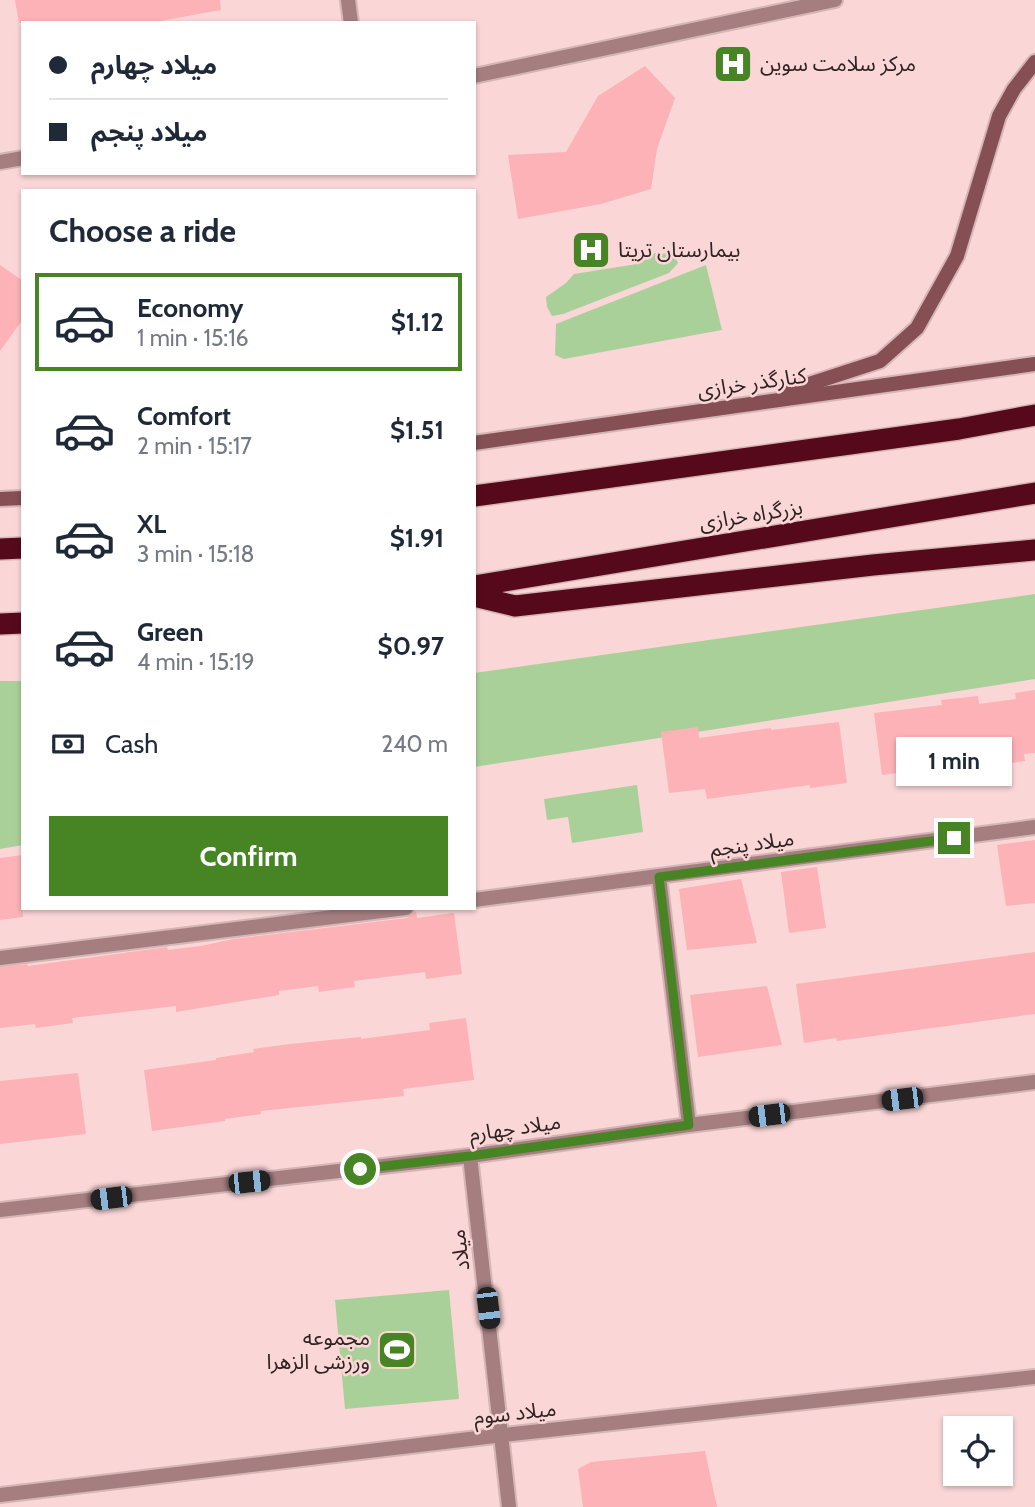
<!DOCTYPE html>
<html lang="en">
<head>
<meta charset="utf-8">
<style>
  :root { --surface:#fff; --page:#f2f2f3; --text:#1f2937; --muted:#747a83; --line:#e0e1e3; --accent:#478423 }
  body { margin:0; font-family:Cabin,"Noto Sans Arabic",sans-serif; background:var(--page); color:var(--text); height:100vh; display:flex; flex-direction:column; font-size:26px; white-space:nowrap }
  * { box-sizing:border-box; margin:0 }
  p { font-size:23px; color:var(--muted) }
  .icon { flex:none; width:38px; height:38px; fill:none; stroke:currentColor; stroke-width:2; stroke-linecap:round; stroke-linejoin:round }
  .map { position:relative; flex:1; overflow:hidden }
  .side { position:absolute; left:21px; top:189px; width:455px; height:721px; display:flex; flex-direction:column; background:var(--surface); border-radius:0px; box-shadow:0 2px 5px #0004 }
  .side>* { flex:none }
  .banner { position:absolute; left:21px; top:21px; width:455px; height:154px; border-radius:0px; box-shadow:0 2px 5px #0004; display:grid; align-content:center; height:154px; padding:0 28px; background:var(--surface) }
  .fabs { position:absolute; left:943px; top:1416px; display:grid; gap:14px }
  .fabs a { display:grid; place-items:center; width:70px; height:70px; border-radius:0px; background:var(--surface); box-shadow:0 2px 5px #0004; font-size:35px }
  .end { position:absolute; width:32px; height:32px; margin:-16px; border:9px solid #478423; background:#fff; box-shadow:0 0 0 4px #fff }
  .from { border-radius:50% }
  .bubble { position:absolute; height:49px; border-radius:0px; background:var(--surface); box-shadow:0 2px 5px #0004; font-size:23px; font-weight:700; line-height:49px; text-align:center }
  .car { position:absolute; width:21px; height:42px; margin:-21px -10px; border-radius:9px; box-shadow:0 0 5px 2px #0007; background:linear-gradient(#222 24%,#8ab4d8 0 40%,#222 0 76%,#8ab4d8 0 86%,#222 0) }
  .banner b { display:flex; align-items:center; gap:24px; height:66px; font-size:26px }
  .banner b+b { border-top:2px solid var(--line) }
  .banner i { width:18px; height:18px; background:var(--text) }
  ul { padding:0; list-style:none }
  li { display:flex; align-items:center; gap:21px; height:98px; margin:0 14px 10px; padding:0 14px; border:4px solid transparent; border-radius:0px }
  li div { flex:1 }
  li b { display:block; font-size:26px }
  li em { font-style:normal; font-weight:700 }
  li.active { border-color:var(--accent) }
  li>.icon { width:63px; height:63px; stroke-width:1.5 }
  h2 { padding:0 28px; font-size:32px; line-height:84px }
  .pay { display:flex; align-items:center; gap:18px; height:77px; padding:0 28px; font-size:26px }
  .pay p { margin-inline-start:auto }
  .action { display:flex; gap:14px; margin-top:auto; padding:14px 28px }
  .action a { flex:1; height:80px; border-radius:0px; background:var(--accent); color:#fff; font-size:28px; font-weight:700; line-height:80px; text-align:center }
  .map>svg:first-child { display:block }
  .green { fill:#aad099 }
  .building { fill:#fcb2b6 }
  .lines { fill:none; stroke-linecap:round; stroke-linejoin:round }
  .street-casing { stroke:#d5b6b6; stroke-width:18 }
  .secondary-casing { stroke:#d5b6b6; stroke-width:18 }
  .highway-casing { stroke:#d5b6b6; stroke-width:24 }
  .street { stroke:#a57e80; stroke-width:14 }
  .secondary { stroke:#854f53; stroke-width:14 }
  .highway { stroke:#56091a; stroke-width:21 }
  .route { stroke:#478423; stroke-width:9 }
  .labels { text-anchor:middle; stroke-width:5; stroke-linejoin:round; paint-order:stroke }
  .poi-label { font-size:21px; fill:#2f2222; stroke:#fad6d7; text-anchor:start }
  .street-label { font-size:21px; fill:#2f2222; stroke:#fad6d7 }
</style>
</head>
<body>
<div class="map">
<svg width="1035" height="1507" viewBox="0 0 1035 1507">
  <rect width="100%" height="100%" fill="#fad6d7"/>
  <!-- green -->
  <g class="green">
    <polygon points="655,253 674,254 678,263 669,273 563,314 552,316 547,307 546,297 566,283 574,274 637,264"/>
    <polygon points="706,265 722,330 564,359 555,355 556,324"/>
    <polygon points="1035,594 1035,679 474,767 474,673"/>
    <polygon points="0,681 23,681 23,845 0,849"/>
    <polygon points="637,785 643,832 572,843 568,817 547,820 544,799"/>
    <polygon points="449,1290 459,1399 345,1409 335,1300"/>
  </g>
  <!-- building -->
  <g class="building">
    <polygon points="15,0 220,0 221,10 149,23 19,23"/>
    <polygon points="645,66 675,98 657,149 651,189 601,204 518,219 508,155 566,152 598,96"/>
    <polygon points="0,265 23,281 23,319 0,351"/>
    <polygon points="1035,690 1035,753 1024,754 1025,761 988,766 987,757 918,766 919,770 882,775 874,713 942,705 941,700 978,696 979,704 1016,699 1015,693"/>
    <polygon points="839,722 847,783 810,788 810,785 707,799 705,789 669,793 661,732 698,727 699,738 771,728 771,730"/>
    <polygon points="1035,840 1035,903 1006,906 997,845"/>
    <polygon points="23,855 23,917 0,920 0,858"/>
    <polygon points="817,867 826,928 789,933 781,872"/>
    <polygon points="741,879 757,943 687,950 679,889"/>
    <polygon points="416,911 417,918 454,913 462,974 426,979 425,972 354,981 355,987 319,992 318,986 279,991 279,995 176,1012 176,1006 72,1018 73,1023 36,1028 35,1024 0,1028 0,967 27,964 28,966 167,947 168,950 201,946 233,939 407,918"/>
    <polygon points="1035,952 1035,1014 837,1041 836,1038 804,1043 796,984"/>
    <polygon points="767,986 782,1045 698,1057 690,995"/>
    <polygon points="466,1018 474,1080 403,1089 404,1096 261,1111 261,1114 225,1119 225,1121 152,1131 144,1070 216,1060 216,1058 254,1052 253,1049 290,1044 361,1037 361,1039 430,1030 429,1023"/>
    <polygon points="78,1073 86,1134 0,1144 0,1081"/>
    <polygon points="705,1451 717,1507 583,1507 578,1469 591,1462"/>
  </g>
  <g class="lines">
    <!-- street casing -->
    <g class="street-casing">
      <g id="street">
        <polyline points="348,0 351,23"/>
        <polyline points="474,76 835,0"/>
        <polyline points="0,162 23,158"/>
        <polyline points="659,877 689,1125"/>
        <polyline points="474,900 1035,827"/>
        <polyline points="0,958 406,908"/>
        <polyline points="470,1156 509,1507"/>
        <polyline points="0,1210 470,1156 689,1125 1035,1082"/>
        <polyline points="0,1495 503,1435 1035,1377"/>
      </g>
    </g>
    <!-- secondary casing -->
    <g class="secondary-casing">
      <g id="secondary">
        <polyline points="785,392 880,361 917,328 957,256 999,116 1014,89 1035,62"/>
        <polyline points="474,443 1035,364"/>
        <polyline points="0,499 23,498"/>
      </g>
    </g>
    <!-- highway casing -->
    <g class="highway-casing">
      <g id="highway">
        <polyline points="474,496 959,429 1035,415"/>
        <polyline points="0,549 23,548"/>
        <polyline points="474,586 1035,493"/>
        <polyline points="474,596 515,606 873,565 1035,550"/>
        <polyline points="0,624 23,623"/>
      </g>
    </g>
    <!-- street -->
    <use href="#street" class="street"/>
    <!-- secondary -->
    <use href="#secondary" class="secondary"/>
    <!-- highway -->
    <use href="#highway" class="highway"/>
  </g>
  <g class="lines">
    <!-- route -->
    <polyline class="route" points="360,1169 470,1156 689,1125 659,877 954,838"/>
  </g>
  <!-- icons -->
  <defs>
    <g id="hospital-square" transform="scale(2.0125)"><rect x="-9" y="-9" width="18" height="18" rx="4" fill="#478423" stroke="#fad6d7"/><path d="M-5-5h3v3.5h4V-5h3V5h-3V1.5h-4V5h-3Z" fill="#fff"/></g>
    <g id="stadium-square" transform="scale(2.0125)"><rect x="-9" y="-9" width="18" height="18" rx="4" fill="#478423" stroke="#fad6d7"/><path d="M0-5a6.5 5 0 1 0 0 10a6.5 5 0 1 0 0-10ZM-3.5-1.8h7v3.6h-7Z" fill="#fff"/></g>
  </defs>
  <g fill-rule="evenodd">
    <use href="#hospital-square" x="733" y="64"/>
    <use href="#hospital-square" x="591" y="250"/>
    <use href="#stadium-square" x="397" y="1350"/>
  </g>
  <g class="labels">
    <!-- poi labels -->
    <g class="poi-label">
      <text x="760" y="71">مرکز سلامت سوین</text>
      <text x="618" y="257">بیمارستان تریتا</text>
      <text x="370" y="1345" text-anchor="end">مجموعه<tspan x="370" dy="24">ورزشی الزهرا</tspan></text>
    </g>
    <!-- street labels -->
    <g class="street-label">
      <text transform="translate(752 383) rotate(-8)" y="7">کنارگذر خرازی</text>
      <text transform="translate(751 515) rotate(-9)" y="7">بزرگراه خرازی</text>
      <text transform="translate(752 844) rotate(-8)" y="7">میلاد پنجم</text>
      <text transform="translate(515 1128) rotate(-8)" y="7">میلاد چهارم</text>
      <text transform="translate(460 1250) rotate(-97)" y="7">میلاد</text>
      <text transform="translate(515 1413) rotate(-6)" y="7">میلاد سوم</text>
    </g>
  </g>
</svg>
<div class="fabs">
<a><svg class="icon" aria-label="locate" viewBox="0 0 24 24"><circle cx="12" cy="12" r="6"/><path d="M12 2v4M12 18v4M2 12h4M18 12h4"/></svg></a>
</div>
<i class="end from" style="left:360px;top:1169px"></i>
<i class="end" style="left:954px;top:838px"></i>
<div class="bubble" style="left:896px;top:737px;width:116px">1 min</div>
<i class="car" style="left:902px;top:1099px;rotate:263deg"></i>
<i class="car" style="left:769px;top:1115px;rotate:263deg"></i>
<i class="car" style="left:249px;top:1182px;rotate:84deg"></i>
<i class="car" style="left:111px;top:1198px;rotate:263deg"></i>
<i class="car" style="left:488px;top:1308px;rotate:173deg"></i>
<div class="banner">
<b><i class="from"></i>میلاد چهارم</b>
<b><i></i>میلاد پنجم</b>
</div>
<section class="side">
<h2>Choose a ride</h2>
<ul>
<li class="active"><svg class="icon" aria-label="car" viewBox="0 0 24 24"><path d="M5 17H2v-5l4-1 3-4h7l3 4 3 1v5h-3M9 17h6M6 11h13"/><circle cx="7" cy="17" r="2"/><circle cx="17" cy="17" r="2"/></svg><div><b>Economy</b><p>1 min · 15:16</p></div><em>$1.12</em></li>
<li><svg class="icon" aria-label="car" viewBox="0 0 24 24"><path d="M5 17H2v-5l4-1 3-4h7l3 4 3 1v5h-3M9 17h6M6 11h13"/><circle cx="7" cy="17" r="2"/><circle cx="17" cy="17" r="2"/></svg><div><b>Comfort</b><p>2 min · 15:17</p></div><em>$1.51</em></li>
<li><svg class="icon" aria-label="car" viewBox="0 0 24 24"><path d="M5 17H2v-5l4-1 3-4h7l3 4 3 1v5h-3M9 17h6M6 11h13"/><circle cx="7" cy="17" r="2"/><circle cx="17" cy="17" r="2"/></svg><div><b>XL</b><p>3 min · 15:18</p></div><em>$1.91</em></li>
<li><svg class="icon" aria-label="car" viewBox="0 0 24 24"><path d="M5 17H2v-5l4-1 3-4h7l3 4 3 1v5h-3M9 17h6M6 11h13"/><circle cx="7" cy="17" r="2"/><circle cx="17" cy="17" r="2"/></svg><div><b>Green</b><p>4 min · 15:19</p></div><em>$0.97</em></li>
</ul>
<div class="pay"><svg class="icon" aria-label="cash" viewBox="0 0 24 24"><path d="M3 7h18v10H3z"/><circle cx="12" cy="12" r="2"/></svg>Cash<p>240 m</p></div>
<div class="action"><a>Confirm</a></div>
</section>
</div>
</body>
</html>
